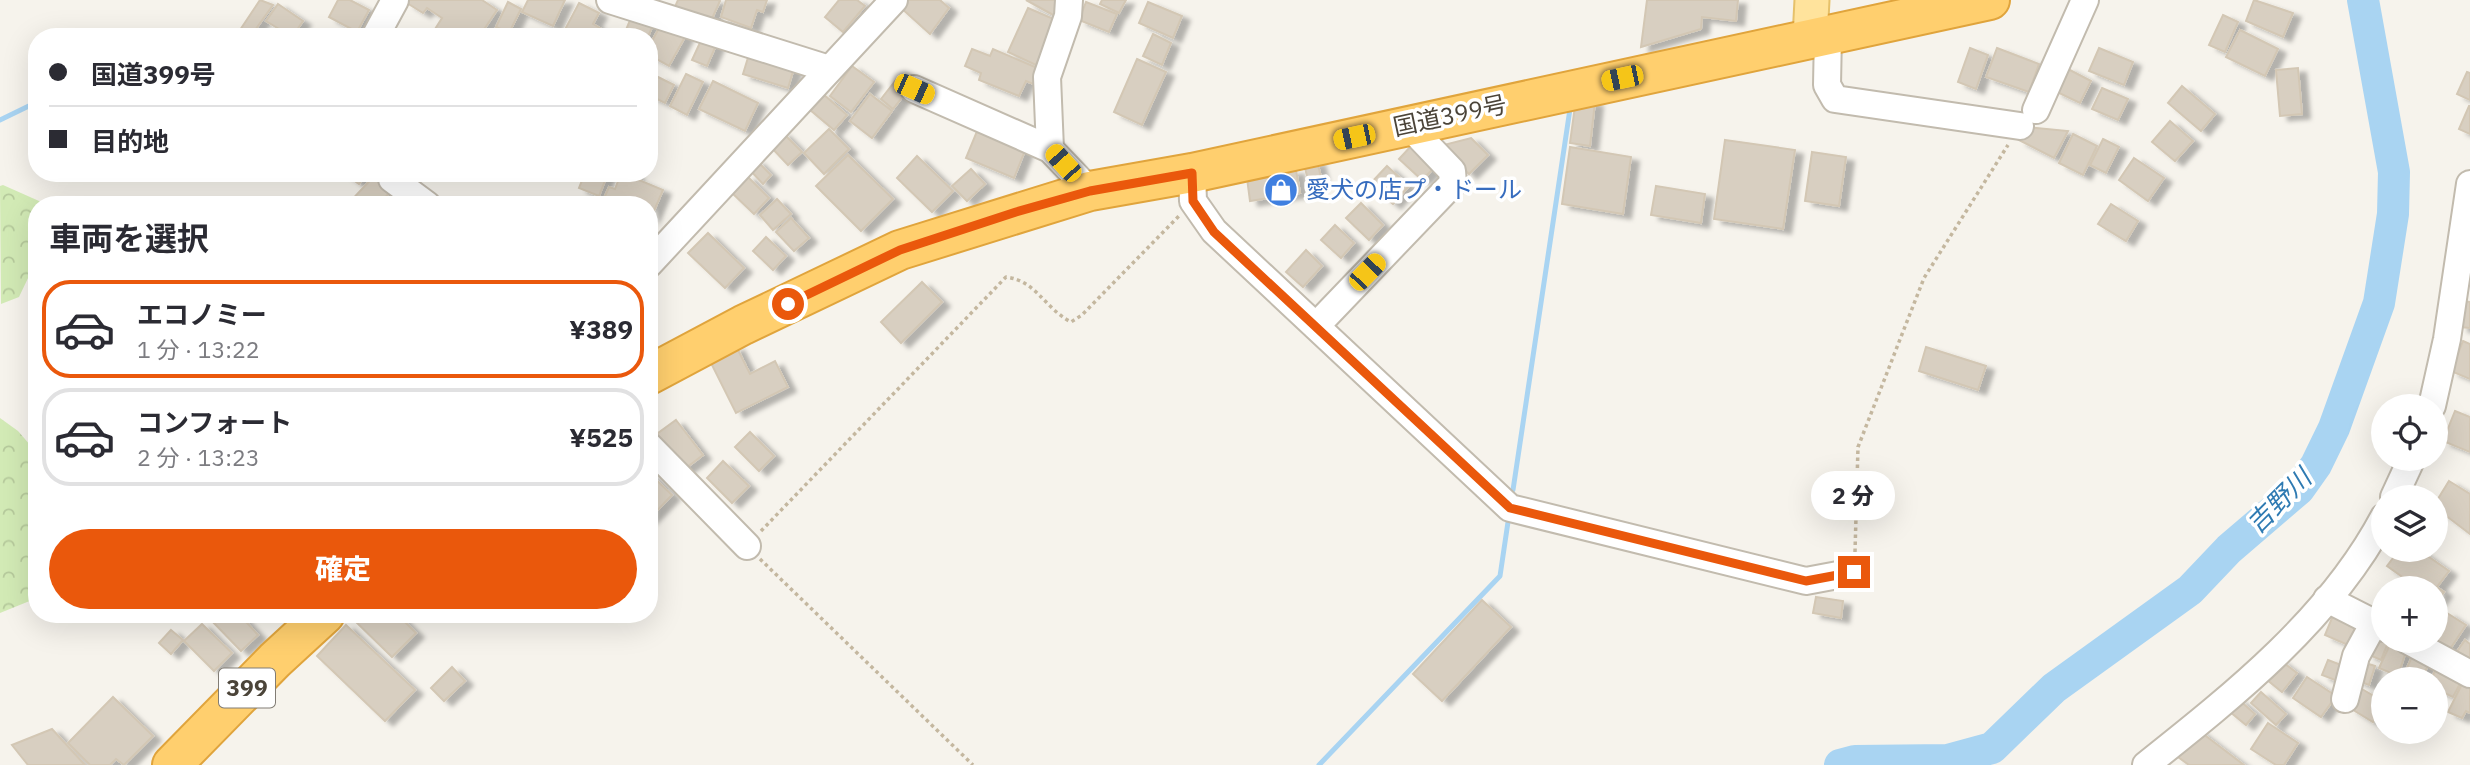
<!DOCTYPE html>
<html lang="ja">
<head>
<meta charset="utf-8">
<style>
  :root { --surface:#fff; --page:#f2f2f3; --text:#2b2b33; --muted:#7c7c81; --line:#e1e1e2; --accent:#ea580c }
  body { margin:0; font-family:"IBM Plex Sans","Noto Sans JP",sans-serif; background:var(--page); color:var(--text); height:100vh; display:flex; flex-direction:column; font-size:26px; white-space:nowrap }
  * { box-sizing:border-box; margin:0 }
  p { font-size:23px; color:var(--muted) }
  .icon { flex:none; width:38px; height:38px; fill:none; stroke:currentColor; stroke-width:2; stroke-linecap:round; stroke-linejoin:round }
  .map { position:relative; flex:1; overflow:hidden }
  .sheet { position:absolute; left:28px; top:196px; width:630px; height:427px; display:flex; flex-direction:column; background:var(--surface); border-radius:28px; box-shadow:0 7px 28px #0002 }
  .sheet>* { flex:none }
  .guide { position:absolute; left:28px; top:28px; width:630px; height:154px; border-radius:28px; box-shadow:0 7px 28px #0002; display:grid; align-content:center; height:154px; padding:0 21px; background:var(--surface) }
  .buttons { position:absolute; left:2371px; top:394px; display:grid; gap:14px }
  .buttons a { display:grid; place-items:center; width:77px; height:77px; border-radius:50%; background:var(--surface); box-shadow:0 7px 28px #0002; font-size:35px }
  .end { position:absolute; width:32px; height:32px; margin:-16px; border:9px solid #ea580c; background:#fff; box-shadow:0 0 0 4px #fff }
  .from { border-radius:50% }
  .bubble { position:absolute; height:49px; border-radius:24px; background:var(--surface); box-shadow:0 7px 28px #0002; font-size:23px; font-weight:800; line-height:49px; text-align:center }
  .car { position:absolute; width:21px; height:42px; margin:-21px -10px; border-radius:9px; box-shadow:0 0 5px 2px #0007; background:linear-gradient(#f5c518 24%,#345 0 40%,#f5c518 0 76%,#345 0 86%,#f5c518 0) }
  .guide b { display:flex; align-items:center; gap:24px; height:66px; font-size:26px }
  .guide b+b { border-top:2px solid var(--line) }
  .guide i { width:18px; height:18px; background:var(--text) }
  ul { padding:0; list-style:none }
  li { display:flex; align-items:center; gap:21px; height:98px; margin:0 14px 10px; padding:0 7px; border:4px solid var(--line); border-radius:28px }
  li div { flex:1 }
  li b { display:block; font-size:26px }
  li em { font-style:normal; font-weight:800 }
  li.current { border-color:var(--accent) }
  li>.icon { width:63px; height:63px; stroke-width:1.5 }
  h2 { padding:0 21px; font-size:32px; line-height:84px }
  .action { display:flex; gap:14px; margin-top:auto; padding:14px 21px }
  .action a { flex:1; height:80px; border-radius:42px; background:var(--accent); color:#fff; font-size:28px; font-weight:800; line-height:80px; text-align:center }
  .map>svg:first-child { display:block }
  .forest { fill:url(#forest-crowns) }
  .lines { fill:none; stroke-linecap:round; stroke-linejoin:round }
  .stream { stroke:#a9d4f2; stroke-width:5 }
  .river { stroke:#a9d4f2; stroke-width:32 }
  .building { fill:#d8cfc1; stroke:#d3c7b4; stroke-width:2; filter:url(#shadow) }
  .minor-casing { stroke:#c2bbae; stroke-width:30 }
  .major-casing { stroke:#e6c16a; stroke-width:37 }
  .highway-casing { stroke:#e0a43c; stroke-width:42 }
  .path { stroke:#c4b79f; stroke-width:3.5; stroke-dasharray:3.5 3.5; stroke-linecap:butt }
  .minor { stroke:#fff; stroke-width:26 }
  .major { stroke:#ffe39c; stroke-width:33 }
  .highway { stroke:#ffcf6e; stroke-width:38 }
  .route { stroke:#ea580c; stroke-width:9 }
  .labels { text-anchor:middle; stroke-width:7; stroke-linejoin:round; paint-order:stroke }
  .shield { fill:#fff; stroke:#817c74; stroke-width:2 }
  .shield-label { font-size:23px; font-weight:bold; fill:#4b4439 }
  .street-label { font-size:24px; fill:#4b4439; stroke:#fff }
  .shop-label { font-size:24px; fill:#366cbe; stroke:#fff; text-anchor:start }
  .water-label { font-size:26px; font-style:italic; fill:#2e7ab2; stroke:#fff }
</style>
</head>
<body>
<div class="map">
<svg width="2470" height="765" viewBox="0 0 2470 765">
  <defs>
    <pattern id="forest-crowns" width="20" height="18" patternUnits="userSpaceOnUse" patternTransform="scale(1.75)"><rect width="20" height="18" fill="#d2eab5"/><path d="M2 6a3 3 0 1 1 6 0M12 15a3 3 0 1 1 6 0" fill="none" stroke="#b6ca9c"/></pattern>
    <filter id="shadow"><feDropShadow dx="8" dy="4.5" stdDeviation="2" flood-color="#0004"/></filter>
  </defs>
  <rect width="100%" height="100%" fill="#f6f3ec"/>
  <!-- forest -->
  <g class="forest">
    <polygon points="3,185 48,205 37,205 37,271 29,276 19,297 1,304 0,186"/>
    <polygon points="0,418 18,431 37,453 37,598 0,613"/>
  </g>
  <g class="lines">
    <!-- stream -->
    <g class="stream">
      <polyline points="0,120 37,102"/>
      <polyline points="1513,490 1570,109"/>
      <polyline points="1319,765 1500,576 1508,522"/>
    </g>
    <!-- river -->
    <polyline class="river" points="1840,765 1855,761 1948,760 1992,748 2054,688 2190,590 2229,549 2299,489 2316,465 2334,428 2379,303 2393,214 2394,172 2363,0"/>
  </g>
  <!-- building -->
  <g class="building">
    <polygon points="260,0 273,5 250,37 240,30"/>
    <polygon points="338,0 350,0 369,10 357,32 329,17"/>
    <polygon points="409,0 482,0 497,10 479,37 430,37 442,18 427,8 423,13 407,3"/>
    <polygon points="528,0 565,0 553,26 522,12"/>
    <polygon points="678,0 718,0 720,1 710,23 674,9"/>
    <polygon points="726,0 767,0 763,12 757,10 751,28 721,17"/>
    <polygon points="839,0 857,0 865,6 843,32 825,17"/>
    <polygon points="907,0 940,0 949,8 930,34 900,7"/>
    <polygon points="1026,0 1063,0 1055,16"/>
    <polygon points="1102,0 1126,0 1119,13 1100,4"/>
    <polygon points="1647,0 1738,0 1736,21 1702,17 1701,29 1641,47"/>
    <polygon points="2254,0 2293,13 2283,37 2246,21"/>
    <polygon points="508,2 521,9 509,33 496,27"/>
    <polygon points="1086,2 1117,14 1109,32 1079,20"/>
    <polygon points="1148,2 1182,16 1173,38 1139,23"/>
    <polygon points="579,3 599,13 593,24 610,34 609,37 561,37"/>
    <polygon points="278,4 303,21 292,37 266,21"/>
    <polygon points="1028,8 1056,20 1036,65 1008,52"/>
    <polygon points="633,13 654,22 648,37 623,37"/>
    <polygon points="2223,15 2238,22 2225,52 2209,45"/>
    <polygon points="662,23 686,35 669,66 649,55 649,46"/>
    <polygon points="2240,30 2278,49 2265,76 2226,57"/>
    <polygon points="1153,34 1171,43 1162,65 1143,56"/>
    <polygon points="703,36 717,43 707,66 692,60"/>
    <polygon points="1970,48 1988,55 1976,89 1958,82"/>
    <polygon points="1997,48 2039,64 2029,92 1986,77"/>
    <polygon points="2099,48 2133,62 2124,85 2089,71"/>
    <polygon points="972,49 990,56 993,49 1042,70 1036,85 1026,81 1019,96 979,80 981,73 965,66"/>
    <polygon points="750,51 795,65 788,88 743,74"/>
    <polygon points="1137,59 1166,72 1142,125 1114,112"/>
    <polygon points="852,66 874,82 851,112 830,96"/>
    <polygon points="2066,68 2091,81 2080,103 2055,91"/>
    <polygon points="2298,68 2302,114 2280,116 2276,70"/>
    <polygon points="2467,72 2470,73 2470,100 2457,94"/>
    <polygon points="686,74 703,82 687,115 670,106"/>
    <polygon points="658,77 674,85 665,103 649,95"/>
    <polygon points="896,80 908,90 893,109 881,99"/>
    <polygon points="713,81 758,103 745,131 699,109"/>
    <polygon points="2182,86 2215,114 2201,131 2168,103"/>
    <polygon points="2102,88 2128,99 2118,120 2092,109"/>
    <polygon points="822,93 847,115 834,130 809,109"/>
    <polygon points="870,94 892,111 872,138 850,121"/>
    <polygon points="1576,99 1595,102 1590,146 1570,143"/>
    <polygon points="2469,106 2470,106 2470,134 2459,129"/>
    <polygon points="2170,121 2193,141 2175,161 2152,142"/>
    <polygon points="980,124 1028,143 1014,178 966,158"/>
    <polygon points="2026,127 2068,131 2054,158 2019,140"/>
    <polygon points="829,129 849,149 824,174 804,153"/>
    <polygon points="782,132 802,152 788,165 769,145"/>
    <polygon points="2073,134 2097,146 2083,175 2059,163"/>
    <polygon points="1471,138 1488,155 1469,174 1440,146"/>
    <polygon points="2103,139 2119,147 2106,173 2090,165"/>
    <polygon points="1725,140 1795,150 1783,229 1714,219"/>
    <polygon points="1413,144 1436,166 1422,180 1399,159"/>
    <polygon points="1570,147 1631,157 1623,214 1562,204"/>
    <polygon points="1812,152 1846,157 1839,206 1805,201"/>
    <polygon points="848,155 893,199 861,231 816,186"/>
    <polygon points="917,156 953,191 932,212 897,178"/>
    <polygon points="2134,158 2164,178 2148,201 2119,180"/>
    <polygon points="756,160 771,175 763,184 748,168"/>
    <polygon points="1317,161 1321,177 1308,180 1304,164"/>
    <polygon points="1387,166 1409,186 1393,204 1370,184"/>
    <polygon points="971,169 985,184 967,201 952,186"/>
    <polygon points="1296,170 1300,193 1250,201 1247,178"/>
    <polygon points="344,173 367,173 359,184"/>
    <polygon points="377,173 394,188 378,205 347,205"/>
    <polygon points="585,173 608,173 599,196 579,188"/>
    <polygon points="621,173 636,173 634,178 663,190 651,218 649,205 601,205 609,187 615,189"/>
    <polygon points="747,176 769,198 754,214 731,192"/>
    <polygon points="1656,186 1705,194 1701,223 1651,215"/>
    <polygon points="777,199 791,214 773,230 760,215"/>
    <polygon points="1361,203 1383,225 1369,240 1346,218"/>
    <polygon points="2111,204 2138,221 2126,241 2098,224"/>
    <polygon points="791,218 809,238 794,251 776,232"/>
    <polygon points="1335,225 1354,243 1341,258 1321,240"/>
    <polygon points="708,233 744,268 725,288 688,253"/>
    <polygon points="766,237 786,256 773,270 753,251"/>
    <polygon points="1306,250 1322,266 1303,287 1286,272"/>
    <polygon points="922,282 942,302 901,343 881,322"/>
    <polygon points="2464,301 2470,302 2470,328 2460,327"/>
    <polygon points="2463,341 2470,344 2470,379 2451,371"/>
    <polygon points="736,346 750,374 775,361 788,387 736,413 709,359"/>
    <polygon points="1926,347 1986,366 1978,390 1919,371"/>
    <polygon points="2455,411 2470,417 2470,452 2443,441"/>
    <polygon points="676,420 703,455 682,471 654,436"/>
    <polygon points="750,432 774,456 759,471 735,447"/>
    <polygon points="723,461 749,486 732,503 707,478"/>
    <polygon points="649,473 672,495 649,519"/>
    <polygon points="2449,481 2470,494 2470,534 2436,508 2436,502"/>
    <polygon points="2399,550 2419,550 2449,571 2437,587 2444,592 2437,602 2436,588 2418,588 2387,566"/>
    <polygon points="1816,597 1843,601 1841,618 1813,613"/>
    <polygon points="1482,600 1511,627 1442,701 1413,674"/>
    <polygon points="2334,613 2365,626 2355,648 2325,635"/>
    <polygon points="2447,613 2466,625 2448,652 2430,640 2436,640 2436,629"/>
    <polygon points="216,614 239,614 258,635 241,651 210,619"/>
    <polygon points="361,614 397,614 416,633 392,657 355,621"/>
    <polygon points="202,624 232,653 214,671 184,641"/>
    <polygon points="346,625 415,690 385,721 317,656"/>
    <polygon points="171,630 183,640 171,654 159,643"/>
    <polygon points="2376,633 2384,640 2389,640 2381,660 2367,654"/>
    <polygon points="2392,640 2408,645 2398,676 2379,668"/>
    <polygon points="2465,640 2470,644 2470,661 2454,656"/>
    <polygon points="2414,652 2431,659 2422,678 2406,670"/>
    <polygon points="2280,660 2297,673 2282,692 2266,679"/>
    <polygon points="2328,660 2349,668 2343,683 2322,675"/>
    <polygon points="2362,662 2375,666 2369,685 2356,680"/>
    <polygon points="2438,665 2463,678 2453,697 2436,689 2436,679 2431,679"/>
    <polygon points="452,667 465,681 444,701 431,688"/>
    <polygon points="2307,677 2336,696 2321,717 2293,698"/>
    <polygon points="2465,678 2470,681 2470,713 2466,711 2462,718 2448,712"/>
    <polygon points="2362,689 2384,702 2373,722 2350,708"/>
    <polygon points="2261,692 2286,714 2276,725 2251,703"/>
    <polygon points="113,697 153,736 124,765 116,759 110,765 90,765 68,743"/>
    <polygon points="2238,699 2255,714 2246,725 2229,711"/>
    <polygon points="2268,723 2298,743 2284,765 2276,765 2251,749"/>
    <polygon points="52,729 85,765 28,765 12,745"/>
    <polygon points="2198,730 2244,765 2189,765 2178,757"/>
  </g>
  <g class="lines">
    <!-- minor casing -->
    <g class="minor-casing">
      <g id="minor">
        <polyline points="610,0 829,69"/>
        <polyline points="1828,34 1827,85 1835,99 2020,126"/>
        <polyline points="375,37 395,0"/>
        <polyline points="914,89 1050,149 1090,191"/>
        <polyline points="2036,110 2085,0"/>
        <polyline points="1050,149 1047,77 1068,16 1069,0"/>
        <polyline points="1192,173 1193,201 1214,231 1510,508 1806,581 1854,572"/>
        <polyline points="392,179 427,205"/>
        <polyline points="649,264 894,0"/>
        <polyline points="1316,326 1453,183 1452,171 1408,125"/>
        <polyline points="2432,406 2447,339 2470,184"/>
        <polyline points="649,446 747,546"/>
        <polyline points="2394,497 2412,458"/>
        <polyline points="2327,599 2384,628"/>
        <polyline points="2407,640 2470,674"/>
        <polyline points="2345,699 2356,656 2374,623"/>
        <path d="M 2146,765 C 2234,695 2330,619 2384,517"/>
      </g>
    </g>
    <!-- major casing -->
    <g class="major-casing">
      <polyline id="major" points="1810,38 1812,0"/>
    </g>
    <!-- highway casing -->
    <g class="highway-casing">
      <g id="highway">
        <polyline points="649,375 743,325 900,250 1090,191 1192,173 1990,0"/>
        <polyline points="172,765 275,660 325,614"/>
      </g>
    </g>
    <!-- path -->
    <g class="path">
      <path d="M 761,531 L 1006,277 C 1037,281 1044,308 1071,322 L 1082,315 L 1180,215"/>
      <polyline points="1855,552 1858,447 1924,278 2008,145"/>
      <polyline points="760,559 973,765"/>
    </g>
    <!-- minor -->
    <use href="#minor" class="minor"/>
    <!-- major -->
    <use href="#major" class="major"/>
    <!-- highway -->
    <use href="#highway" class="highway"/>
  </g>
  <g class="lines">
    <!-- route -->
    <polyline class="route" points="788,304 900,250 1016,212 1090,191 1192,173 1193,201 1214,232 1510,508 1806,581 1854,572"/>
  </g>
  <!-- icons -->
  <defs>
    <g id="shop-disc" transform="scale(1.75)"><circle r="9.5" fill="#3f7fe0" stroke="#fff"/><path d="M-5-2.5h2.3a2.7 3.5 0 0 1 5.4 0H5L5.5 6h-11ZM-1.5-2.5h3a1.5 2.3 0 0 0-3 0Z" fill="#fff"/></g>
  </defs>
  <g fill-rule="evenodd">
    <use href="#shop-disc" x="1281" y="190"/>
  </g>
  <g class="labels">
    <!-- shield labels -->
    <rect class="shield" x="219" y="668.5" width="56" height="39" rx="5"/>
    <g class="shield-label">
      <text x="247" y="696">399</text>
    </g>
    <!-- street labels -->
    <g class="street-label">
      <text transform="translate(1450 116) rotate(-12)" y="8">国道399号</text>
    </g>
    <!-- shop labels -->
    <g class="shop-label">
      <text x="1306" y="198">愛犬の店プ・ドール</text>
    </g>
    <!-- water labels -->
    <g class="water-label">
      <text transform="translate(2279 501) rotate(-45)" y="9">吉野川</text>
    </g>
  </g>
</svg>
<div class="buttons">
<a><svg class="icon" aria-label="locate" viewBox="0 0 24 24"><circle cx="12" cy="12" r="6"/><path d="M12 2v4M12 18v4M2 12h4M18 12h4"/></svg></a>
<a><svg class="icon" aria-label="layers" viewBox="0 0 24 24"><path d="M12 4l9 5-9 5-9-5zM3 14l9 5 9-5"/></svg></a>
<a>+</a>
<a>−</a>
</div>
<i class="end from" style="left:788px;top:304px"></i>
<i class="end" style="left:1854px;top:572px"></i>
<div class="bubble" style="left:1811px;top:471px;width:84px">2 分</div>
<i class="car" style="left:1622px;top:78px;rotate:258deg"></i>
<i class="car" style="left:914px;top:89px;rotate:114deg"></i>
<i class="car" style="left:1354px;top:137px;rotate:258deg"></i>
<i class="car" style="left:1063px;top:163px;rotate:318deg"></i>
<i class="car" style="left:1367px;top:272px;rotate:44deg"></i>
<div class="guide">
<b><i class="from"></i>国道399号</b>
<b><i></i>目的地</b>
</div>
<section class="sheet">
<h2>車両を選択</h2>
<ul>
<li class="current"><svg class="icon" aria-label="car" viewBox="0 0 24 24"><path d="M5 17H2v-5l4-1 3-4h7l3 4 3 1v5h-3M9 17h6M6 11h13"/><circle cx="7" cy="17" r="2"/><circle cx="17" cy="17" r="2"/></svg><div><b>エコノミー</b><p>1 分 · 13:22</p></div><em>¥389</em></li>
<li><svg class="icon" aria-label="car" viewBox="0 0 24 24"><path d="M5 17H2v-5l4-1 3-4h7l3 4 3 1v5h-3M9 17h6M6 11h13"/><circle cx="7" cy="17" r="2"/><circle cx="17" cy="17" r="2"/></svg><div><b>コンフォート</b><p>2 分 · 13:23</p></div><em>¥525</em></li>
</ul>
<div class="action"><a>確定</a></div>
</section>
</div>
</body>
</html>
